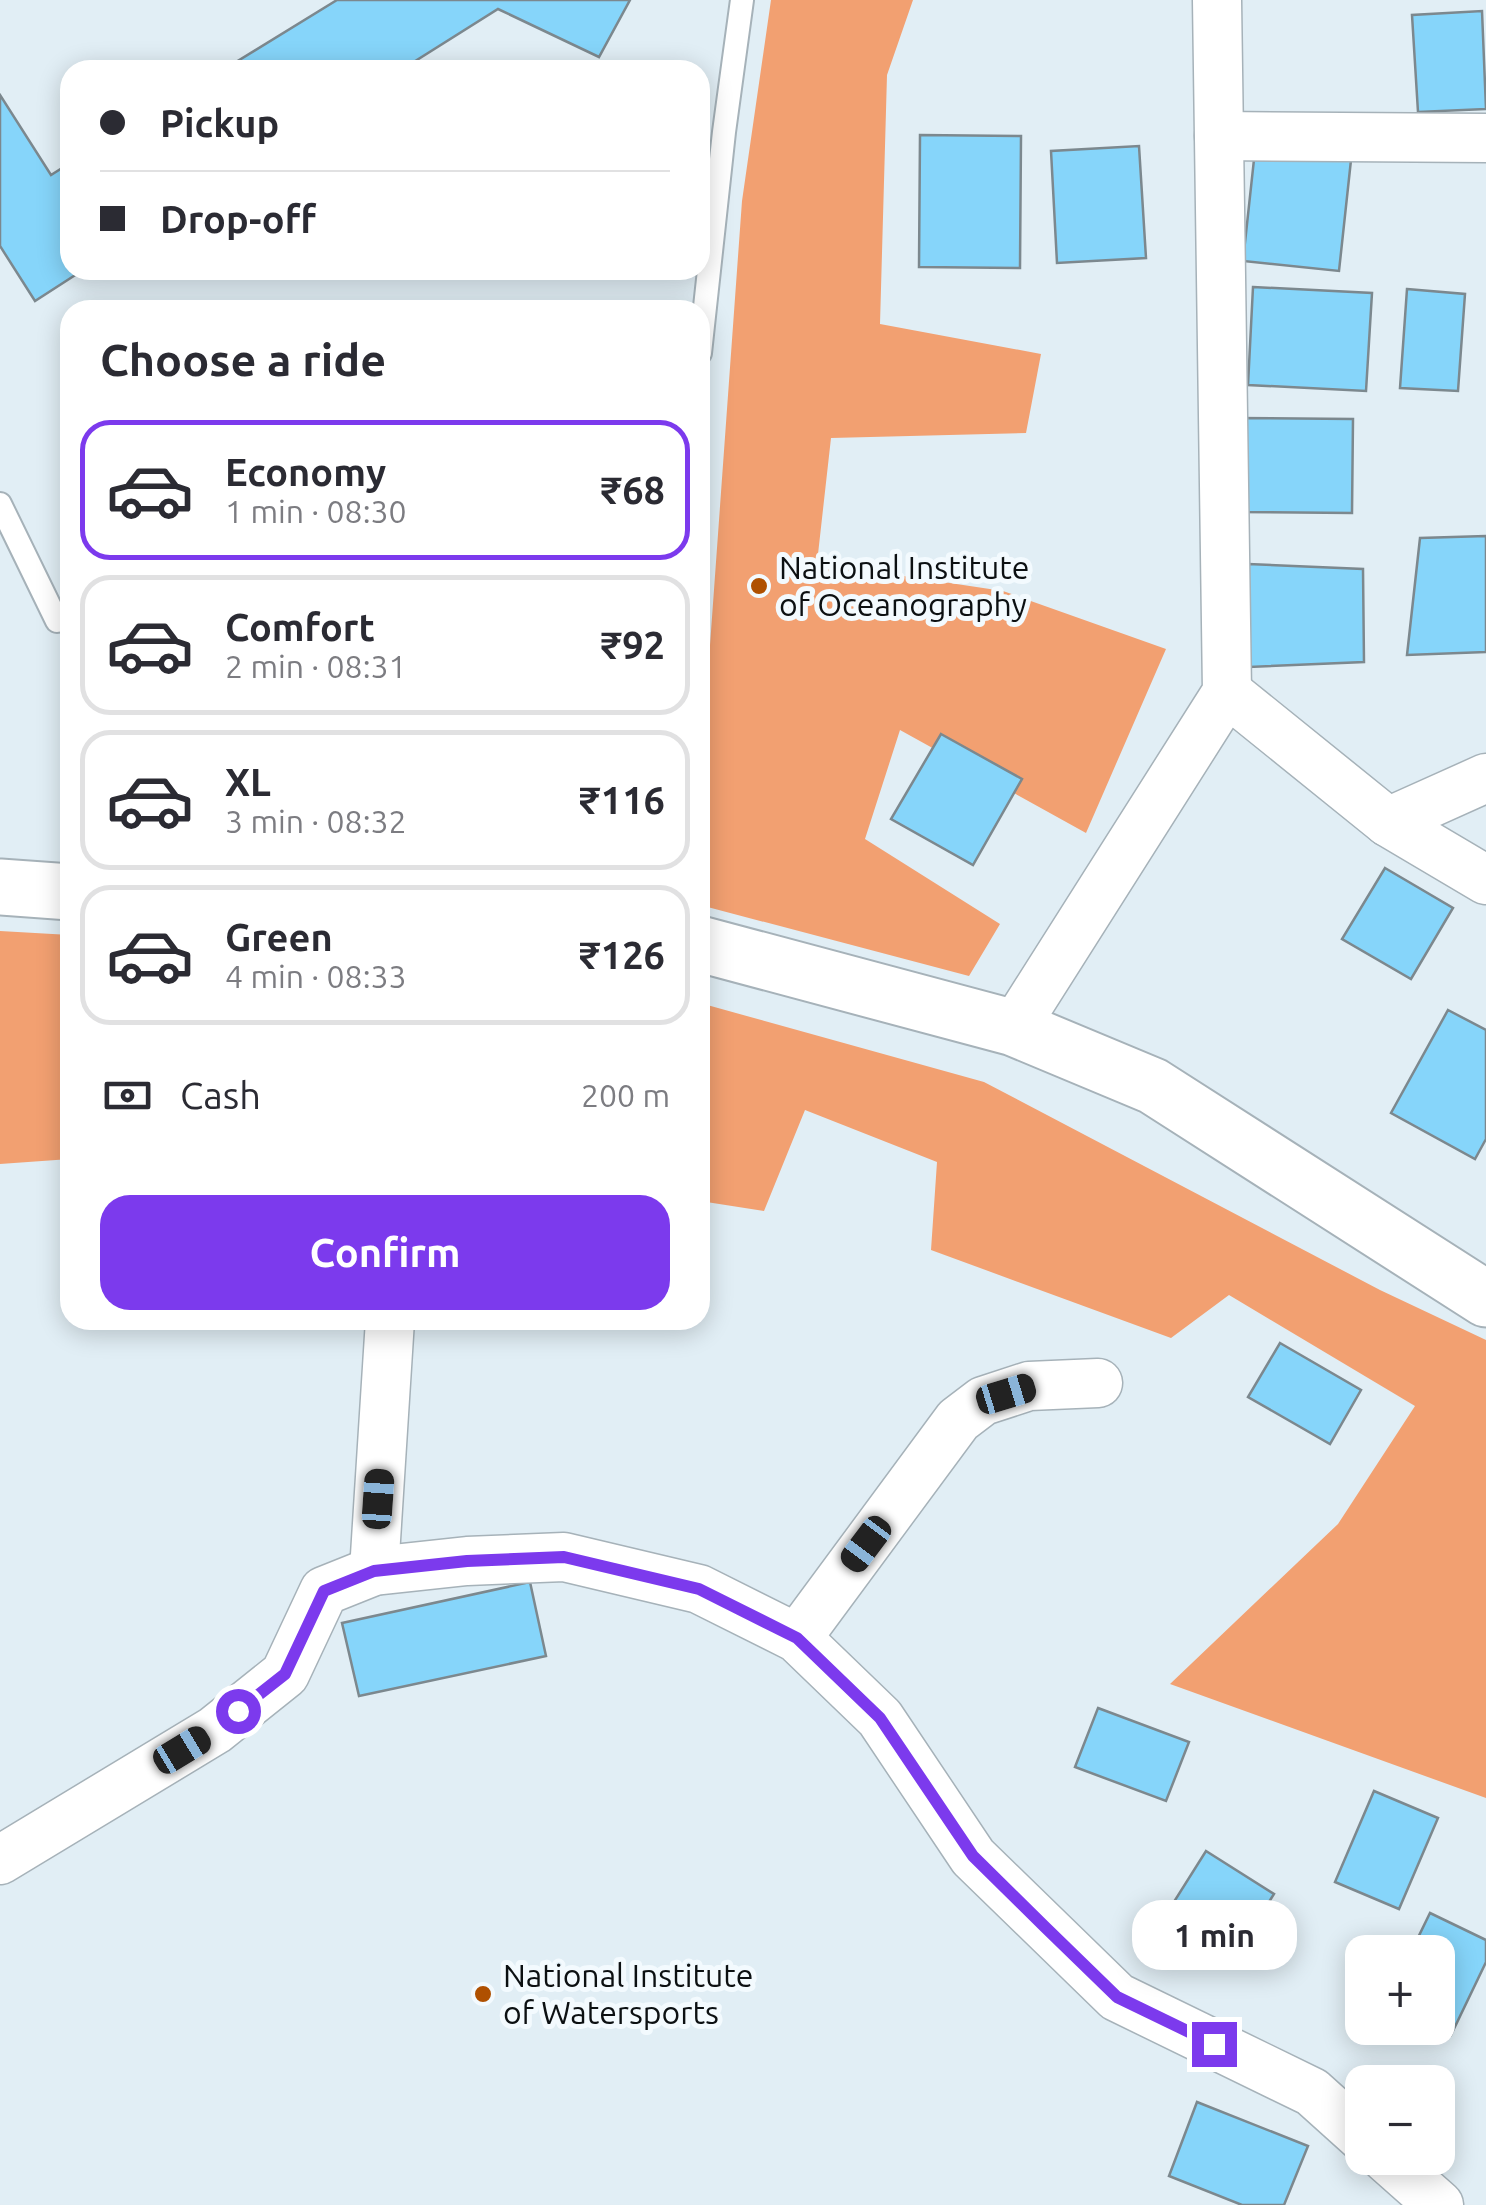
<!DOCTYPE html>
<html lang="en">
<head>
<meta charset="utf-8">
<style>
  :root { --surface:#fff; --page:#f7f7f7; --text:#2b2b33; --muted:#7c7c81; --line:#e1e1e2; --accent:#7c3aed }
  body { margin:0; font-family:Ubuntu,sans-serif; background:var(--page); color:var(--text); height:100vh; display:flex; flex-direction:column; font-size:38px; white-space:nowrap }
  * { box-sizing:border-box; margin:0 }
  p { font-size:32px; color:var(--muted) }
  .icon { flex:none; width:55px; height:55px; fill:none; stroke:currentColor; stroke-width:2; stroke-linecap:round; stroke-linejoin:round }
  .map { position:relative; flex:1; overflow:hidden }
  .details { position:absolute; left:60px; top:300px; width:650px; height:1030px; display:flex; flex-direction:column; background:var(--surface); border-radius:30px; box-shadow:0 5px 25px #0003 }
  .details>* { flex:none }
  .top-card { position:absolute; left:60px; top:60px; width:650px; height:220px; border-radius:30px; box-shadow:0 5px 25px #0003; display:grid; align-content:center; height:220px; padding:0 40px; background:var(--surface) }
  .fabs { position:absolute; left:1345px; top:1935px; display:grid; gap:20px }
  .fabs a { display:grid; place-items:center; width:110px; height:110px; border-radius:20px; background:var(--surface); box-shadow:0 5px 25px #0003; font-size:50px }
  .end { position:absolute; width:45px; height:45px; margin:-22px; border:12px solid #7c3aed; background:#fff; box-shadow:0 0 0 5px #fff }
  .from { border-radius:50% }
  .bubble { position:absolute; height:70px; border-radius:30px; background:var(--surface); box-shadow:0 5px 25px #0003; font-size:32px; font-weight:700; line-height:70px; text-align:center }
  .car { position:absolute; width:30px; height:60px; margin:-30px -15px; border-radius:12px; box-shadow:0 0 8px 2px #0007; background:linear-gradient(#222 24%,#8ab4d8 0 40%,#222 0 76%,#8ab4d8 0 86%,#222 0) }
  .top-card b { display:flex; align-items:center; gap:35px; height:95px; font-size:38px }
  .top-card b+b { border-top:2px solid var(--line) }
  .top-card i { width:25px; height:25px; background:var(--text) }
  ul { padding:0; list-style:none }
  li { display:flex; align-items:center; gap:30px; height:140px; margin:0 20px 15px; padding:0 20px; border:5px solid var(--line); border-radius:30px }
  li div { flex:1 }
  li b { display:block; font-size:38px }
  li em { font-style:normal; font-weight:700 }
  li.selected { border-color:var(--accent) }
  li>.icon { width:90px; height:90px; stroke-width:1.5 }
  h2 { padding:0 40px; font-size:45px; line-height:120px }
  .pay { display:flex; align-items:center; gap:25px; height:110px; padding:0 40px; font-size:38px }
  .pay p { margin-inline-start:auto }
  .button { display:flex; gap:20px; margin-top:auto; padding:20px 40px }
  .button a { flex:1; height:115px; border-radius:30px; background:var(--accent); color:#fff; font-size:40px; font-weight:700; line-height:115px; text-align:center }
  .map>svg:first-child { display:block }
  .forest { fill:#f2a071 }
  .building { fill:#86d5fa; stroke:#7c888e; stroke-width:2.5 }
  .lines { fill:none; stroke-linecap:round; stroke-linejoin:round }
  .service-casing { stroke:#a6b2b9; stroke-width:26 }
  .minor-casing { stroke:#a6b2b9; stroke-width:51 }
  .tertiary-casing { stroke:#a6b2b9; stroke-width:59 }
  .service { stroke:#fff; stroke-width:22 }
  .minor { stroke:#fff; stroke-width:48 }
  .tertiary { stroke:#fff; stroke-width:55 }
  .route { stroke:#7c3aed; stroke-width:12 }
  .poi-dot { fill:#af5000; stroke:#f3fafe; stroke-width:4 }
  .labels { text-anchor:middle; stroke-width:10; stroke-linejoin:round; paint-order:stroke }
  .poi-label { font-size:32px; fill:#0c1012; stroke:#f3fafe; text-anchor:start }
</style>
</head>
<body>
<div class="map">
<svg width="1486" height="2205" viewBox="0 0 1486 2205">
  <rect width="100%" height="100%" fill="#e1eef5"/>
  <!-- forest -->
  <g class="forest">
    <polygon points="771,0 913,0 887,75 880,324 1041,354 1026,433 831,438 817,563 1003,591 1166,649 1086,833 900,730 865,839 1000,924 969,976 700,905 700,784 742,201"/>
    <polygon points="0,931 70,935 70,1159 0,1164"/>
    <polygon points="700,1003 984,1082 1380,1290 1486,1340 1486,1798 1170,1684 1338,1524 1415,1406 1229,1295 1171,1338 931,1250 937,1162 805,1110 764,1211 700,1201"/>
  </g>
  <!-- building -->
  <g class="building">
    <polygon points="337,0 630,0 599,57 498,9 401,70 223,70"/>
    <polygon points="1482,11 1486,109 1418,112 1412,15"/>
    <polygon points="0,95 51,175 70,163 70,270 83,270 35,301 0,246"/>
    <polygon points="920,135 1021,136 1020,268 919,267"/>
    <polygon points="1139,146 1146,258 1057,263 1051,151"/>
    <polygon points="1255,150 1351,160 1339,271 1243,261"/>
    <polygon points="1253,287 1372,293 1366,391 1248,385"/>
    <polygon points="1407,289 1465,294 1458,391 1400,388"/>
    <polygon points="1236,418 1353,419 1352,513 1235,512"/>
    <polygon points="1486,536 1486,652 1407,655 1420,538"/>
    <polygon points="1248,564 1363,569 1364,662 1249,667"/>
    <polygon points="941,734 1022,779 973,865 891,819"/>
    <polygon points="1385,868 1453,908 1411,979 1342,939"/>
    <polygon points="1448,1010 1486,1030 1486,1139 1475,1159 1391,1113"/>
    <polygon points="1280,1343 1361,1390 1330,1444 1248,1397"/>
    <polygon points="530,1582 546,1656 359,1696 342,1623"/>
    <polygon points="1098,1708 1189,1742 1166,1801 1075,1767"/>
    <polygon points="1374,1791 1438,1818 1399,1909 1335,1882"/>
    <polygon points="1206,1851 1274,1894 1233,1959 1165,1916"/>
    <polygon points="1430,1913 1486,1940 1486,1962 1451,2035 1436,2028 1438,1952 1411,1952"/>
    <polygon points="1197,2102 1308,2146 1284,2205 1242,2205 1169,2176"/>
  </g>
  <g class="lines">
    <!-- service casing -->
    <g class="service-casing">
      <g id="service">
        <polyline points="700,353 724,132 742,0"/>
        <polyline points="0,504 57,621 70,619"/>
      </g>
    </g>
    <!-- minor casing -->
    <g class="minor-casing">
      <g id="minor">
        <polyline points="1219,136 1486,138"/>
        <polyline points="1227,692 1388,822 1486,880"/>
        <polyline points="1388,822 1486,778"/>
        <polyline points="1014,1028 1227,692 1217,0"/>
        <polyline points="374,1571 390,1320"/>
        <polyline points="797,1638 958,1420 983,1401 1029,1386 1098,1383"/>
        <polyline points="0,1860 215,1730 285,1674 324,1591 374,1571 467,1561 564,1557 699,1589 797,1638 880,1718 973,1857 1117,1997 1312,2092 1362,2137"/>
        <polyline points="1386,2158 1439,2205"/>
      </g>
    </g>
    <!-- tertiary casing -->
    <g class="tertiary-casing">
      <g id="tertiary">
        <polyline points="0,887 70,892"/>
        <polyline points="700,944 1014,1028 1153,1086 1486,1299"/>
      </g>
    </g>
    <!-- service -->
    <use href="#service" class="service"/>
    <!-- minor -->
    <use href="#minor" class="minor"/>
    <!-- tertiary -->
    <use href="#tertiary" class="tertiary"/>
  </g>
  <g class="lines">
    <!-- route -->
    <polyline class="route" points="238,1711 285,1674 324,1591 374,1571 467,1561 564,1557 699,1589 797,1638 880,1718 973,1856 1045,1927 1117,1997 1214,2044"/>
  </g>
  <!-- markers -->
  <g class="poi-dot">
    <circle cx="759" cy="586" r="10"/>
    <circle cx="483" cy="1994" r="10"/>
  </g>
  <g class="labels">
    <!-- poi labels -->
    <g class="poi-label">
      <text x="779" y="579">National Institute<tspan x="779" dy="37">of Oceanography</tspan></text>
      <text x="503" y="1987">National Institute<tspan x="503" dy="37">of Watersports</tspan></text>
    </g>
  </g>
</svg>
<div class="fabs">
<a>+</a>
<a>−</a>
</div>
<i class="end from" style="left:238px;top:1711px"></i>
<i class="end" style="left:1214px;top:2044px"></i>
<div class="bubble" style="left:1132px;top:1900px;width:165px">1 min</div>
<i class="car" style="left:1006px;top:1394px;rotate:73deg"></i>
<i class="car" style="left:378px;top:1499px;rotate:4deg"></i>
<i class="car" style="left:866px;top:1544px;rotate:217deg"></i>
<i class="car" style="left:182px;top:1750px;rotate:59deg"></i>
<div class="top-card">
<b><i class="from"></i>Pickup</b>
<b><i></i>Drop-off</b>
</div>
<section class="details">
<h2>Choose a ride</h2>
<ul>
<li class="selected"><svg class="icon" aria-label="car" viewBox="0 0 24 24"><path d="M5 17H2v-5l4-1 3-4h7l3 4 3 1v5h-3M9 17h6M6 11h13"/><circle cx="7" cy="17" r="2"/><circle cx="17" cy="17" r="2"/></svg><div><b>Economy</b><p>1 min · 08:30</p></div><em>₹68</em></li>
<li><svg class="icon" aria-label="car" viewBox="0 0 24 24"><path d="M5 17H2v-5l4-1 3-4h7l3 4 3 1v5h-3M9 17h6M6 11h13"/><circle cx="7" cy="17" r="2"/><circle cx="17" cy="17" r="2"/></svg><div><b>Comfort</b><p>2 min · 08:31</p></div><em>₹92</em></li>
<li><svg class="icon" aria-label="car" viewBox="0 0 24 24"><path d="M5 17H2v-5l4-1 3-4h7l3 4 3 1v5h-3M9 17h6M6 11h13"/><circle cx="7" cy="17" r="2"/><circle cx="17" cy="17" r="2"/></svg><div><b>XL</b><p>3 min · 08:32</p></div><em>₹116</em></li>
<li><svg class="icon" aria-label="car" viewBox="0 0 24 24"><path d="M5 17H2v-5l4-1 3-4h7l3 4 3 1v5h-3M9 17h6M6 11h13"/><circle cx="7" cy="17" r="2"/><circle cx="17" cy="17" r="2"/></svg><div><b>Green</b><p>4 min · 08:33</p></div><em>₹126</em></li>
</ul>
<div class="pay"><svg class="icon" aria-label="cash" viewBox="0 0 24 24"><path d="M3 7h18v10H3z"/><circle cx="12" cy="12" r="2"/></svg>Cash<p>200 m</p></div>
<div class="button"><a>Confirm</a></div>
</section>
</div>
</body>
</html>
